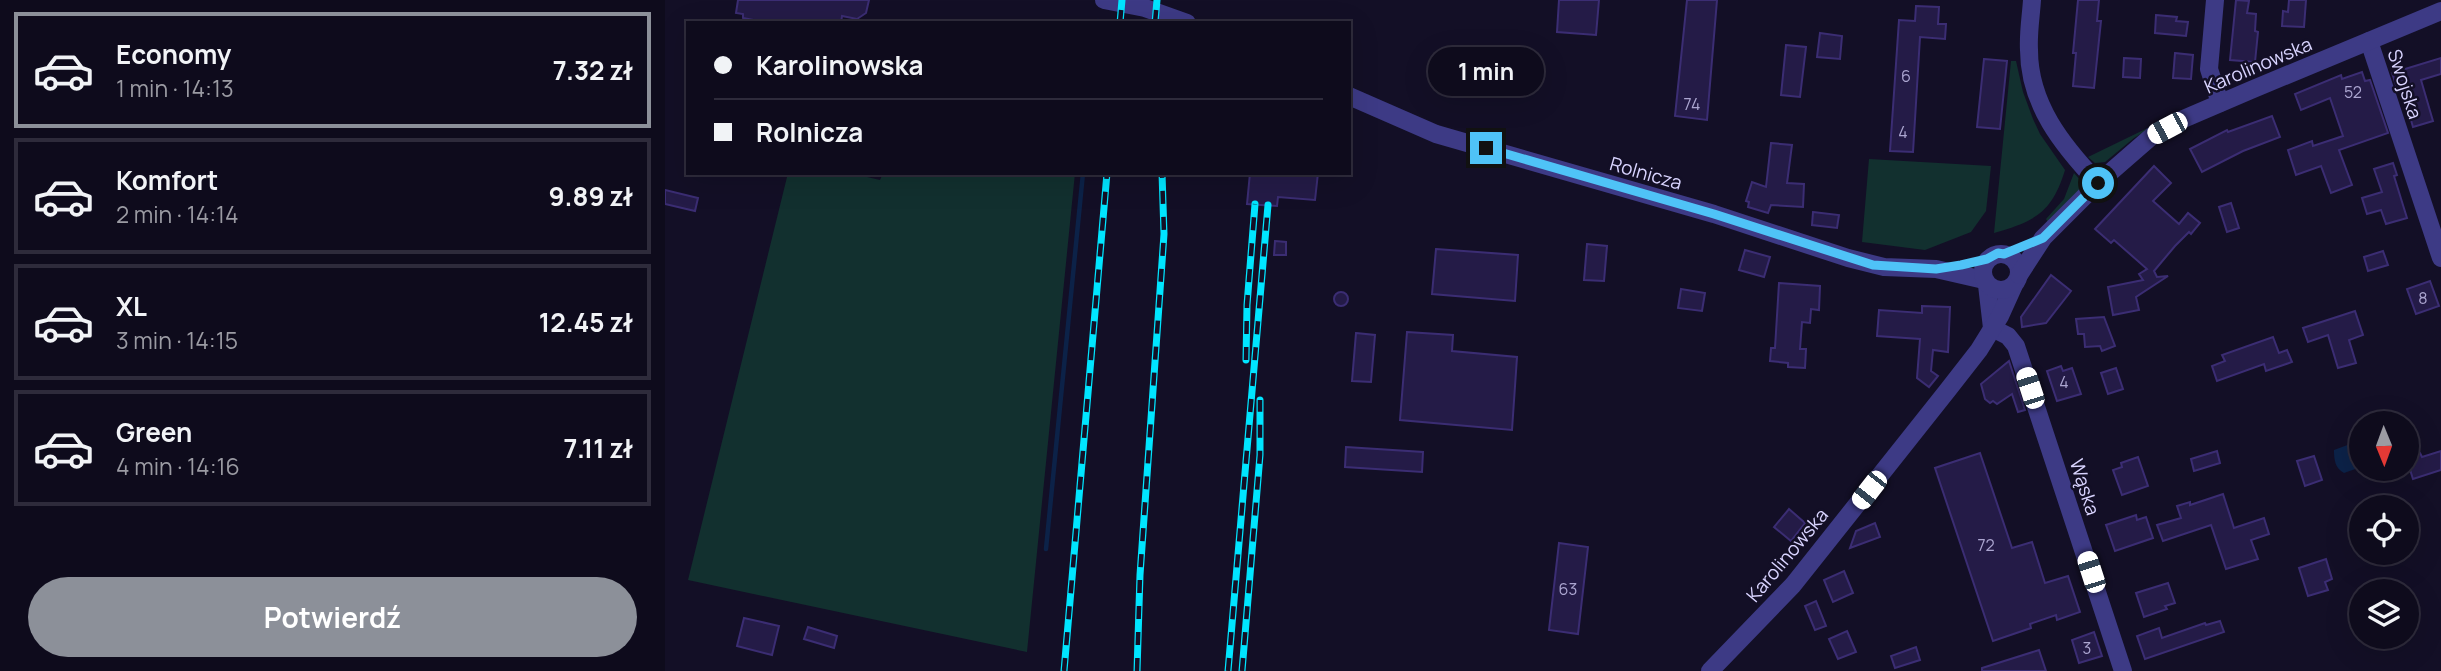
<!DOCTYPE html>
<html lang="pl">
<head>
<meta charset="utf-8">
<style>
  :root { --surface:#0e0b1c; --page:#1c1929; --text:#f1f3f6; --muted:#9b9ba3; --line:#2e2b3b; --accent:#8c9099 }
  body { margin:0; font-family:Manrope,sans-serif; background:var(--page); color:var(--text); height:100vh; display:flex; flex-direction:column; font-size:26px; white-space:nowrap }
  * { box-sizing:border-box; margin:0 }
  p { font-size:23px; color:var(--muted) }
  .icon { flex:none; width:38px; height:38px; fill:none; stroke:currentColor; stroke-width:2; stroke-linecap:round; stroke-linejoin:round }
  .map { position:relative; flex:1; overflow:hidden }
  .side { display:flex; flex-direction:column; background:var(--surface); width:665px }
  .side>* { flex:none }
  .top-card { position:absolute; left:21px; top:21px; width:665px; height:154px; border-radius:0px; box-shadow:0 7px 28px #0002,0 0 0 2px var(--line); display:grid; align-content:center; height:154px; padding:0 28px; background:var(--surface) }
  .needle { width:46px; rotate:179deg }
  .tools { position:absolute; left:1684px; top:411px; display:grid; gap:14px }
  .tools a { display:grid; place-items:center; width:70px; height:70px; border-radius:50%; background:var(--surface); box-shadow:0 7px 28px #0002,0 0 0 2px var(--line); font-size:35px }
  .end { position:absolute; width:32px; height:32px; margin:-16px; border:9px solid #4fc3f7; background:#111; box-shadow:0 0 0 4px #111 }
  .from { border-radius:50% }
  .bubble { position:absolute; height:49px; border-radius:24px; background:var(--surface); box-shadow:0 7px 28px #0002,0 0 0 2px var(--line); font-size:23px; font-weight:700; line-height:49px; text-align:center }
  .car { position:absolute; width:21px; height:42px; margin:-21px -10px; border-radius:9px; box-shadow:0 0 5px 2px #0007; background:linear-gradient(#fff 24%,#345 0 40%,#fff 0 76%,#345 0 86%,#fff 0) }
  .top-card b { display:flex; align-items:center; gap:24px; height:66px; font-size:26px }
  .top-card b+b { border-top:2px solid var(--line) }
  .top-card i { width:18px; height:18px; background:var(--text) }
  ul { padding:12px 0 0; list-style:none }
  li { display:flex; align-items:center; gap:21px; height:116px; margin:0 14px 10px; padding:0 14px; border:4px solid var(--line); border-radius:0px }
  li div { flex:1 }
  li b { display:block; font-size:26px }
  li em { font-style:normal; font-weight:700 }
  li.on { border-color:var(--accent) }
  li>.icon { width:63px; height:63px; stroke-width:1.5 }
  .button { display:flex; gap:14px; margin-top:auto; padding:14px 28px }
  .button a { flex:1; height:80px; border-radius:42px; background:var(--accent); color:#fff; font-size:28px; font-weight:700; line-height:80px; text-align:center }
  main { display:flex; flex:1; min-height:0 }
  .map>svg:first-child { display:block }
  .green { fill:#12302f }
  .water { fill:#0c2248 }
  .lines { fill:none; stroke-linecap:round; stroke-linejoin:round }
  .stream { stroke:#0c2248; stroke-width:4.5 }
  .building { fill:#241b47; stroke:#3b2d73; stroke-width:2 }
  .minor { stroke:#3d3a85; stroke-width:18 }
  .tertiary { stroke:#3d3a85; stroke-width:18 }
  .rail-casing { stroke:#00e5ff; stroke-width:7 }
  .rail { stroke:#130f26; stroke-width:4.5; stroke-dasharray:13; stroke-linecap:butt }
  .route { stroke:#4fc3f7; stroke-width:9 }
  .labels { text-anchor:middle; stroke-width:5; stroke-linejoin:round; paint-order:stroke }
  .number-label { font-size:16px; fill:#aca6d1 }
  .street-label { font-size:19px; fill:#d9d4ff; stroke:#130f26 }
</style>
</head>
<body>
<main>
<section class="side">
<ul>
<li class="on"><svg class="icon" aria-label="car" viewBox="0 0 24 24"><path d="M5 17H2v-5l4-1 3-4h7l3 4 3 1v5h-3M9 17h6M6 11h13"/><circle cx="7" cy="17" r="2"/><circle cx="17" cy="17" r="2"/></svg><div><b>Economy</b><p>1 min · 14:13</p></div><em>7.32 zł</em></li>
<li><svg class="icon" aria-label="car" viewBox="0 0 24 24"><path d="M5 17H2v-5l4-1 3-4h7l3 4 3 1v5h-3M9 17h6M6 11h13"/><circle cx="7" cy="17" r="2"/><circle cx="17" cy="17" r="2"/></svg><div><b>Komfort</b><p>2 min · 14:14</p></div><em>9.89 zł</em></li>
<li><svg class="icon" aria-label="car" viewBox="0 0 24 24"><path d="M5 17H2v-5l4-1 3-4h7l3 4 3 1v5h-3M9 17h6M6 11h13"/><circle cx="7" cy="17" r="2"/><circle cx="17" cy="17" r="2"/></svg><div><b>XL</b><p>3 min · 14:15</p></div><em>12.45 zł</em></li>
<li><svg class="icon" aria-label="car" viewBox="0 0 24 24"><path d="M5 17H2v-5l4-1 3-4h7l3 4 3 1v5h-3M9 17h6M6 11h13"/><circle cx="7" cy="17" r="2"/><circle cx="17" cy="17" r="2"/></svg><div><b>Green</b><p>4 min · 14:16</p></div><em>7.11 zł</em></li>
</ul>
<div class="button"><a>Potwierdź</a></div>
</section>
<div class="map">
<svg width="1776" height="671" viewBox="0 0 1776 671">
  <rect width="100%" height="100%" fill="#130f26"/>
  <!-- green -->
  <g class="green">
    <path d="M 1346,61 L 1351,61 L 1358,92 L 1368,119 L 1375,134 L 1400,170 C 1387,213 1370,221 1329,233 Z"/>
    <polygon points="1495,122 1469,138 1440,162 1430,163 1423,157"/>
    <polygon points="1204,159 1326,166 1321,211 1306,232 1260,250 1197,242"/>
    <polygon points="123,173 185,173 215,180 218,173 410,173 362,652 23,580"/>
    <polygon points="1409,173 1416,181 1414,191 1383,222 1381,219 1399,199"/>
  </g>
  <!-- water -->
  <path class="water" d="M 1696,440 L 1696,467 L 1679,473 C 1670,468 1669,460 1669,450 Z"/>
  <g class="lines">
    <!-- stream -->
    <g class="stream">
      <polyline points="433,23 433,21"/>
      <polyline points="381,549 418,173"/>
    </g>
  </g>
  <!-- building -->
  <g class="building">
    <polygon points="73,0 204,0 201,13 192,19 177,16 176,23 89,23 89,20 78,18 78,14 71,13"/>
    <polygon points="894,0 934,0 931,35 892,32"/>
    <polygon points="1022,0 1052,0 1042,120 1010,116"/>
    <polygon points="1413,0 1434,0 1432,21 1436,21 1429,88 1408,86 1411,53 1408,53"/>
    <polygon points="1571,0 1584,1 1582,13 1591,14 1590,31 1593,32 1590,62 1565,60"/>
    <polygon points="1624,0 1641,0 1639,27 1617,26 1618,11 1623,12"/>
    <polygon points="1251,6 1274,7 1273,24 1281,24 1280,39 1255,37 1248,152 1225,151 1234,20 1250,21"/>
    <polygon points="1491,15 1512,17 1511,21 1523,22 1521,36 1490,33"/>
    <polygon points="1155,33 1177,36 1175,59 1152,57"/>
    <polygon points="1121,45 1141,47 1135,97 1116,95"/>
    <polygon points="1510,53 1528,55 1526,79 1508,78"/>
    <polygon points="1459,58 1476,59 1475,78 1458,77"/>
    <polygon points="1776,58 1776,74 1756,80 1768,121 1748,127 1736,86 1732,88 1727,73"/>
    <polygon points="1319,59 1342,61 1335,129 1312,127"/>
    <polygon points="1697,72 1700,81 1705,80 1723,133 1674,150 1687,185 1666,193 1656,166 1631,175 1623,150 1647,141 1648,146 1678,136 1665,98 1636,110 1630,94 1676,75 1677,79"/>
    <polygon points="1607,116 1615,137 1578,151 1537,172 1525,149 1562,130 1563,132"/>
    <polygon points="1106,143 1127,145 1122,183 1139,184 1138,207 1106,205 1103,213 1083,207 1084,202 1081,201 1087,182 1101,187"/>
    <polygon points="1728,163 1732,175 1729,176 1742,218 1721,224 1716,210 1702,214 1697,198 1717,192 1709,169"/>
    <polygon points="1489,166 1506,183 1488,201 1514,224 1523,213 1535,223 1526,234 1524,232 1510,246 1489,271 1492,277 1503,276 1471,297 1474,310 1448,315 1443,287 1478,280 1474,274 1482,269 1449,240 1446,243 1430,229"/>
    <polygon points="585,173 653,173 650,200 613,197 612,206 582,204"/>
    <polygon points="0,190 33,198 30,211 0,204"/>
    <polygon points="1566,203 1574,228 1562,232 1554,207"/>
    <polygon points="1148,212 1174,215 1172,228 1147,225"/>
    <polygon points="610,241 621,242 621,255 609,255"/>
    <polygon points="922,244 942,246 939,281 919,280"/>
    <polygon points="771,249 853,255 850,301 767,294"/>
    <polygon points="1080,250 1105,257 1099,277 1074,270"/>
    <polygon points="1718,251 1723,265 1703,271 1699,257"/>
    <polygon points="1386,275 1406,291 1381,323 1357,327 1356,317"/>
    <polygon points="1765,281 1774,306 1751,314 1742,289"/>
    <polygon points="1114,283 1155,286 1154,310 1146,309 1145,323 1137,322 1135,349 1141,349 1140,368 1123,367 1123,363 1105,361 1106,348 1110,348"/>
    <polygon points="1016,289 1040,293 1037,311 1013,308"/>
    <circle cx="676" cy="299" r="7"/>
    <polygon points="1257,306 1285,307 1283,352 1268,350 1266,371 1273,376 1264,387 1252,378 1255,339 1212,336 1214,310 1257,313"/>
    <polygon points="1690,311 1698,335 1684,340 1691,363 1673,368 1663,335 1643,342 1638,328"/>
    <polygon points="1439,317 1450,346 1437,351 1435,346 1420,347 1419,334 1413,334 1411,319"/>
    <polygon points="742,332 788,335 787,351 852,357 847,430 735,420"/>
    <polygon points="691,333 710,335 706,382 687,381"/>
    <polygon points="1608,337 1614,353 1622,350 1627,362 1601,371 1599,364 1552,381 1547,366 1560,361 1557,355"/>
    <polygon points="1344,361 1360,410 1353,412 1347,394 1332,404 1328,401 1325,403 1320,399 1316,384"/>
    <polygon points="1396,366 1398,371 1407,368 1416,394 1392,401 1382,371"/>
    <polygon points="1451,368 1458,389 1443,394 1436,373"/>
    <polygon points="681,447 758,452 757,472 680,467"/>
    <polygon points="1552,451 1555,463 1529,471 1526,459"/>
    <polygon points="1776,451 1776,470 1748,479 1741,457 1755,453 1757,457"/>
    <polygon points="1315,453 1347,548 1367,542 1380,583 1403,576 1415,612 1392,620 1391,615 1365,624 1366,628 1328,641 1270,468"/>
    <polygon points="1649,456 1657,480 1640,486 1632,461"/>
    <polygon points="1473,457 1483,486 1457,495 1448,470 1457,467 1456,463"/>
    <polygon points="1558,494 1569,528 1599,518 1604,534 1586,540 1593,559 1561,569 1546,525 1498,541 1492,525 1516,518 1512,506 1525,502 1525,505"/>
    <polygon points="1124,509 1140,523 1126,541 1109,527"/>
    <polygon points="1471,515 1472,520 1481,517 1488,538 1450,551 1441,525"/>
    <polygon points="1210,523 1215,537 1185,548 1191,531"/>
    <polygon points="894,543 923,547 913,634 884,630"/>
    <polygon points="1661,559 1667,579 1660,582 1663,590 1643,596 1634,568"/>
    <polygon points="1179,571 1188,593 1168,602 1159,580"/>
    <polygon points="1503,583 1510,603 1500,606 1502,609 1479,617 1471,593"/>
    <polygon points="1151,601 1161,626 1150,630 1140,606"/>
    <polygon points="79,618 114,626 107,655 72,646"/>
    <polygon points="1555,621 1559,632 1480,659 1472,636 1494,628 1497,638 1540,623 1541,625"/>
    <polygon points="143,627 172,636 169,648 139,639"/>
    <polygon points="1182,631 1191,652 1173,659 1164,639"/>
    <polygon points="1429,632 1437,656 1414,663 1407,640"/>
    <polygon points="1251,647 1255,660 1230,668 1226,656"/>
    <polygon points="1374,650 1381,671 1317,671 1317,668"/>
  </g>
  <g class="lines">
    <!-- minor -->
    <g class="minor">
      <path d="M 1367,0 C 1366,16 1363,33 1364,50 C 1364,104 1397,145 1433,183"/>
      <polyline points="1550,0 1544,69 1555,103"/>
      <polyline points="1704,41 1776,258"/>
      <polyline points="1322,285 1327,328"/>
      <polyline points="1327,328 1343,336 1351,346 1458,671"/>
      <polyline points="1045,671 1128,585 1282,391 1314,350 1335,316 1349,285"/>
    </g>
    <!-- tertiary -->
    <g class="tertiary">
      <polyline points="439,0 480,8 522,23"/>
      <polyline points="684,96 771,134 1049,214 1183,258 1219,267 1271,269 1319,280"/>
      <circle cx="1336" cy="272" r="18"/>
      <polyline points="1354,275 1378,238 1433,183 1487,136 1516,120 1586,90 1776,11"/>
    </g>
    <!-- rail casing -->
    <g class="rail-casing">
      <g id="rail">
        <polyline points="455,23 457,0"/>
        <polyline points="490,23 492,0"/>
        <polyline points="581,360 582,305 590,204"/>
        <polyline points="399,671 442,173"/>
        <polyline points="472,671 475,575 499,234 497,173"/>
        <polyline points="563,671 603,205"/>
        <polyline points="577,671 595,455 595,400"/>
      </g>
    </g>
    <!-- rail -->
    <use href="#rail" class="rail"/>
  </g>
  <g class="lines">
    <!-- route -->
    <polyline class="route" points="821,148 1049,214 1208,265 1271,269 1296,265 1322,259 1333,253 1339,254 1378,238 1433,183"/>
  </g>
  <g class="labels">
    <!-- number labels -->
    <g class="number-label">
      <text x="1241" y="82">6</text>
      <text x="1688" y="98">52</text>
      <text x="1027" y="110">74</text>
      <text x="1238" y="138">4</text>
      <text x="1758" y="304">8</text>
      <text x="1399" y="388">4</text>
      <text x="1321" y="551">72</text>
      <text x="903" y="595">63</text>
      <text x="1422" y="654">3</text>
    </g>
    <!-- street labels -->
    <g class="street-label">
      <text transform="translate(1593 65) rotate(-23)" y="7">Karolinowska</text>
      <text transform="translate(1740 84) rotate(72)" y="7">Swojska</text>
      <text transform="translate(981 173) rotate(16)" y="7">Rolnicza</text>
      <text transform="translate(1420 487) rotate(72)" y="7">Wąska</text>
      <text transform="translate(1122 555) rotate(-50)" y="7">Karolinowska</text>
    </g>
  </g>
</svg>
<div class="tools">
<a><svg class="needle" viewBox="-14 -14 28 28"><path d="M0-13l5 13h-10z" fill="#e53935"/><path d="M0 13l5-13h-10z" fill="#9b9ba3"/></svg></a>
<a><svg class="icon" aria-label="locate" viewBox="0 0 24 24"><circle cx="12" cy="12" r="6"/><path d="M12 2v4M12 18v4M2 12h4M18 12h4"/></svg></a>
<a><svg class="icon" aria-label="layers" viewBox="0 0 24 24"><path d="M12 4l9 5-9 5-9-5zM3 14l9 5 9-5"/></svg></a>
</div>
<i class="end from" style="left:1433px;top:183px"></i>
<i class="end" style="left:821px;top:148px"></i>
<div class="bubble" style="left:763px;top:47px;width:116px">1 min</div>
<i class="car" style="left:1502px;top:128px;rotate:242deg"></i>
<i class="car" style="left:1365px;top:388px;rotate:342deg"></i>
<i class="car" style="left:1204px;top:490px;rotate:218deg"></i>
<i class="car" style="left:1426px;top:572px;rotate:342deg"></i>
<div class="top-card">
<b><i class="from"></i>Karolinowska</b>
<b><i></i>Rolnicza</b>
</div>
</div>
</main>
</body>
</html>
